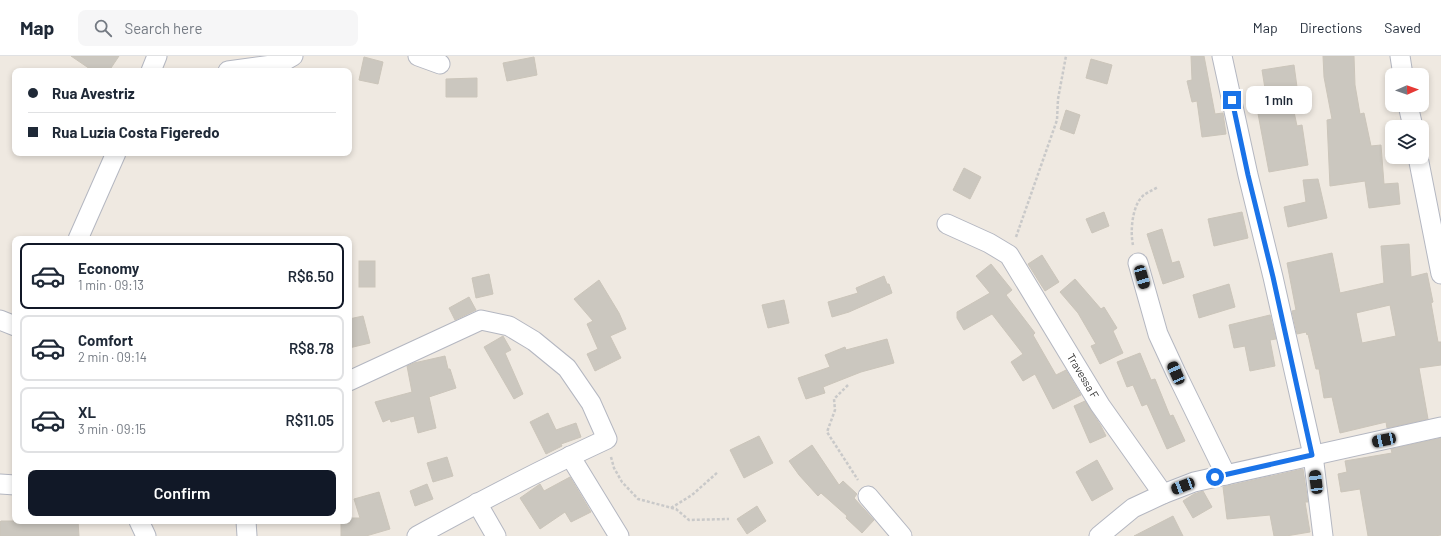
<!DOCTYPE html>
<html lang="en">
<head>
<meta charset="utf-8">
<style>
  :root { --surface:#fff; --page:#f6f6f7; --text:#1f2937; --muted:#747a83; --line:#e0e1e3; --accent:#111827 }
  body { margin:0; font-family:Barlow,sans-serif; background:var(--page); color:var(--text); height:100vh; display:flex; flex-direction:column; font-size:15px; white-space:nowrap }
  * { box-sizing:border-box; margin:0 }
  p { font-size:13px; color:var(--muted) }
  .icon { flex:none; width:22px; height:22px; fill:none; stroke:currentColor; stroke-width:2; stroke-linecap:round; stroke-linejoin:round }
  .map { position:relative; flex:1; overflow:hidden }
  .details { position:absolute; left:12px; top:180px; width:340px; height:288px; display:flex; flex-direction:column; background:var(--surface); border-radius:8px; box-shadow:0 2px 6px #0003 }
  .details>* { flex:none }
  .banner { position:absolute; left:12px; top:12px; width:340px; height:88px; border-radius:8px; box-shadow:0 2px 6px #0003; display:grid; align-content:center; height:88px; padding:0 16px; background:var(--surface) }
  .needle { width:26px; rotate:88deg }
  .fabs { position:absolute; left:1385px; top:12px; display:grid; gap:8px }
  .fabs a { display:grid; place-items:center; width:44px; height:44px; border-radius:8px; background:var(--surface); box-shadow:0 2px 6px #0003; font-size:20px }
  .end { position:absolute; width:18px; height:18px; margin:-9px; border:5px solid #1a73e8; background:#fff; box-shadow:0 0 0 2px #fff }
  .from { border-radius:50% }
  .bubble { position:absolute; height:28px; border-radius:8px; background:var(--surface); box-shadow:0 2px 6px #0003; font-size:13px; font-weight:600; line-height:28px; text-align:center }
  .car { position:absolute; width:12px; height:24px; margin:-12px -6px; border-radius:5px; box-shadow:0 0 3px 1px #0007; background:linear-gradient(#222 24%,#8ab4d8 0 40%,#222 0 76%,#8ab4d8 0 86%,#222 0) }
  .banner b { display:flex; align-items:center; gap:14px; height:38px; font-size:15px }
  .banner b+b { border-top:1px solid var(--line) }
  .banner i { width:10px; height:10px; background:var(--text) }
  ul { padding:7px 0 0; list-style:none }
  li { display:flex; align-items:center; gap:12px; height:66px; margin:0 8px 6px; padding:0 8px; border:2px solid var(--line); border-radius:8px }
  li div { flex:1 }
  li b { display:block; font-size:15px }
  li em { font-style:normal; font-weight:600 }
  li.active { border-color:var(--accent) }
  li>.icon { width:36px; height:36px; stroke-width:1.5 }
  .cta { display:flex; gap:8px; margin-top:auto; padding:8px 16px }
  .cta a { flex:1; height:46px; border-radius:8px; background:var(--accent); color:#fff; font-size:16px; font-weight:600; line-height:46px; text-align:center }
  header { display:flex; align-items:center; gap:24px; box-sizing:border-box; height:56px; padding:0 20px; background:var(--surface); border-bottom:1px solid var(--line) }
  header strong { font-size:19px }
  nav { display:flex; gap:22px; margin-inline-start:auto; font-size:14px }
  .search { width:280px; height:36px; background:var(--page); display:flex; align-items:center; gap:10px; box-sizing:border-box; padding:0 14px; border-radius:8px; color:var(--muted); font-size:15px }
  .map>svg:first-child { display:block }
  .building { fill:#cbc7bf; stroke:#cbc5ba; fill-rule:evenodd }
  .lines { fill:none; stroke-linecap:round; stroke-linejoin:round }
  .street-casing { stroke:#b4b7c1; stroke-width:21 }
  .path { stroke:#c9c9c9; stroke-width:2.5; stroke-dasharray:3 2; stroke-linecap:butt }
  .street { stroke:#fff; stroke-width:19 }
  .route { stroke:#1a73e8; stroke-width:5 }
  .labels { text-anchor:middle; stroke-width:3; stroke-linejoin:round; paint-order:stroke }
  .street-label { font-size:11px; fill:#2e2e2e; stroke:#fff }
</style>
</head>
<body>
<header>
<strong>Map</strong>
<div class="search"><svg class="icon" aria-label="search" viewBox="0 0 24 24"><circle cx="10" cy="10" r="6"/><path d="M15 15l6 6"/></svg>Search here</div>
<nav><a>Map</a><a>Directions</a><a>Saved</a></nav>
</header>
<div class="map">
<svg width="1441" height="480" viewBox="0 0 1441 480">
  <rect width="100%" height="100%" fill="#efe9e1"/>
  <!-- building -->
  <g class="building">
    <polygon points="71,0 119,0 109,15 93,15"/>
    <polygon points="1191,0 1204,0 1215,58 1223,57 1226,78 1202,81 1197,45 1192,46 1187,25 1192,24"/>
    <polygon points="1323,0 1354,0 1355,29 1360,58 1364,57 1371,90 1381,89 1384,128 1398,127 1400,148 1369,152 1365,125 1330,130 1327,64 1332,63 1324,21"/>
    <polygon points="364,1 383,6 378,28 359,24"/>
    <polygon points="534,1 537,19 507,25 503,7"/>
    <polygon points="1091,3 1112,9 1107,28 1086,22"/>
    <polygon points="1294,9 1297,31 1289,32 1297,70 1302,69 1308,109 1269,116 1256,47 1267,45 1262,14"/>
    <polygon points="477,22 477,41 446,41 446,23"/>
    <polygon points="1066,54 1080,59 1074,78 1060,73"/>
    <polygon points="964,112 981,121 970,143 953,134"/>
    <polygon points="1318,123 1327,162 1288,171 1284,151 1306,146 1303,124"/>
    <polygon points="1104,156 1109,170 1092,177 1086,163"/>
    <polygon points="1242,156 1248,182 1214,190 1208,163"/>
    <polygon points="1162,173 1172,207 1179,205 1184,221 1163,228 1147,178"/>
    <path d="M 1409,188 L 1411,221 L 1427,217 L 1433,246 L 1431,247 L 1438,286 L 1441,286 L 1441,309 L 1419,312 L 1428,363 L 1387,372 L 1386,366 L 1340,377 L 1332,341 L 1324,342 L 1319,313 L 1316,313 L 1308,278 L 1307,279 L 1306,276 L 1297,278 L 1292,255 L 1296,254 L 1287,207 L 1332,197 L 1340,237 L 1384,227 L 1381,190 ZM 1390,249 L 1396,280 L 1362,287 L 1356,257 Z"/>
    <polygon points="1042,199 1059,226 1045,235 1028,208"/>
    <rect x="359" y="205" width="16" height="26"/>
    <polygon points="991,208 1012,234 1006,239 1035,277 1033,279 1056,319 1066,314 1081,339 1053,353 1035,318 1023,325 1011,306 1023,298 992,258 964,274 957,262 957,256 990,237 976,220"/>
    <polygon points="489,218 493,238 476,242 472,222"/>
    <polygon points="884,220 887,228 889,228 892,237 849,256 832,261 828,246 858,237 856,232"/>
    <polygon points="1075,223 1101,253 1104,251 1117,272 1113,275 1123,297 1100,308 1091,290 1096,288 1078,257 1060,236"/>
    <polygon points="599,224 619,257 626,273 610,280 621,302 595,315 587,298 598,293 587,268 593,265 574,243"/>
    <polygon points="1229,228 1235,251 1199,262 1193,239"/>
    <polygon points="469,241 476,254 455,264 449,252"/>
    <polygon points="784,244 789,267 768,272 762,249"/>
    <polygon points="1270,259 1276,283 1270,284 1275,310 1250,315 1245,290 1234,292 1229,269"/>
    <polygon points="363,260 370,287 349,292 349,263"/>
    <polygon points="503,280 511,294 505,297 523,338 514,343 484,291"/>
    <polygon points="887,283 894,307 861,316 823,331 825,337 806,343 798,322 830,311 825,299 845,291 846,294"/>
    <polygon points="1140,297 1151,324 1155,323 1170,360 1173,359 1185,385 1167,393 1147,348 1142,350 1133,329 1127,331 1117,306"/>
    <polygon points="445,300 448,313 450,313 456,332 429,341 436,372 418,377 414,360 391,366 390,363 383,366 375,346 412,336 407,310 414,307"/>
    <polygon points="1085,345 1101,370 1106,380 1090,387 1074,350"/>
    <polygon points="548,357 556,374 576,367 581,381 561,388 562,390 546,398 530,366"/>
    <polygon points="759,380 773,407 744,422 730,394"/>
    <polygon points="1441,382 1441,479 1434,480 1368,480 1360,433 1341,436 1338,418 1347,416 1345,405 1392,397 1391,393"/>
    <polygon points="812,389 839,429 843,425 857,438 854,442 874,464 862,477 846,462 847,460 821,437 818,440 799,419 789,405"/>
    <polygon points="447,401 453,420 433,426 427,407"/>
    <polygon points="1097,404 1113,433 1092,445 1076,416"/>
    <polygon points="1303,413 1308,446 1305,446 1310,476 1286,480 1274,480 1270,459 1227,463 1223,431"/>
    <polygon points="570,421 591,456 571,466 565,456 540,473 520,442 540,428 544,435"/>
    <polygon points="427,428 433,443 415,450 410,435"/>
    <polygon points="1203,435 1212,451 1193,462 1183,445 1194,438"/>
    <polygon points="379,436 390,473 366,480 341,480 341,465 349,465 349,462 360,462 354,443"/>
    <polygon points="757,450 766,465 747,478 737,463"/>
    <polygon points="1173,460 1183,480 1134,480"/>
    <polygon points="1,465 78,465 79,480 0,480 0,466"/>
  </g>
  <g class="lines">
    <!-- street casing -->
    <g class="street-casing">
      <g id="street">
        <polyline points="418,0 440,8"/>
        <polyline points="1222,0 1248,119 1273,221 1313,399 1323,480"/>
        <polyline points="1400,0 1403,19"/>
        <polyline points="151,15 157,0"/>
        <polyline points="228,15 279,8 293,0"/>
        <polyline points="1408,49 1413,71"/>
        <polyline points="1418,101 1441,218"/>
        <polyline points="947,168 989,187 1009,199 1100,349 1163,438"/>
        <polyline points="78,183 116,97"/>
        <polyline points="1138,207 1158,278 1176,317 1226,419"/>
        <polyline points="0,264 15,270"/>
        <path d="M 349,325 L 481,264 L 509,270 L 534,285 L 567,312 L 591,347 L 607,383 C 542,413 479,446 417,480"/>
        <polyline points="570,400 619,480"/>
        <polyline points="0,428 15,429"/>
        <polyline points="868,440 902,480"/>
        <polyline points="477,447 496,480"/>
        <polyline points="139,465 146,480"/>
        <polyline points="246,465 247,480"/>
        <polyline points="1099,480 1133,452 1163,438 1194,426 1441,371"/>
      </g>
    </g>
    <!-- path -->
    <g class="path">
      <polyline points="1016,181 1057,64 1058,43 1066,0"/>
      <path d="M 1133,189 C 1130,176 1132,148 1144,139 C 1148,136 1153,134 1158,131"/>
      <polyline points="848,329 834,343 835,354 827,376 858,424"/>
      <polyline points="611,401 614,412 622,426 638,443 676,453 689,464 729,463"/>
      <polyline points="671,452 692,439 718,416"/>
    </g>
    <!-- street -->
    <use href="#street" class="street"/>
  </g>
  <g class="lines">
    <!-- route -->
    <polyline class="route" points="1215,421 1312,399 1273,221 1248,119 1232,44"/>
  </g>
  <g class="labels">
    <!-- street labels -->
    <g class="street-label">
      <text transform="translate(1083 320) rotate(59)" y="4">Travessa F</text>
    </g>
  </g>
</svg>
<div class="fabs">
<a><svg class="needle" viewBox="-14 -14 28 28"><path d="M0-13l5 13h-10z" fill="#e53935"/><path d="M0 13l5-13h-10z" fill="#747a83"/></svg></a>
<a><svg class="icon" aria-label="layers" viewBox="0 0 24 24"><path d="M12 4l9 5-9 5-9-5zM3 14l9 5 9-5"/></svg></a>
</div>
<i class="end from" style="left:1215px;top:421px"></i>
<i class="end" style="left:1232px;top:44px"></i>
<div class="bubble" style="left:1246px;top:30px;width:66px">1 min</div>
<i class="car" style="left:1142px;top:221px;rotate:164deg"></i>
<i class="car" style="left:1176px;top:317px;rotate:336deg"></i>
<i class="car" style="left:1384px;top:384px;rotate:258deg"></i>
<i class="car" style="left:1316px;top:426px;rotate:353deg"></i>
<i class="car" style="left:1183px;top:430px;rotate:249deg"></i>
<div class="banner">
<b><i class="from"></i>Rua Avestriz</b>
<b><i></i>Rua Luzia Costa Figeredo</b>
</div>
<section class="details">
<ul>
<li class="active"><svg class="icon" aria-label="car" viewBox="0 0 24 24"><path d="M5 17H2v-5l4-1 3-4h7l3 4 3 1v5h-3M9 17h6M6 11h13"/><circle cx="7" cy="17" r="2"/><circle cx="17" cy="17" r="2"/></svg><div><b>Economy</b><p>1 min · 09:13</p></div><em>R$6.50</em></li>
<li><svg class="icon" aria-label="car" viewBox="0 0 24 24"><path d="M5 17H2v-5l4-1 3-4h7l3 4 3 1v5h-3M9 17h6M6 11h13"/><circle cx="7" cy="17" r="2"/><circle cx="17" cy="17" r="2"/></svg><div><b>Comfort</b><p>2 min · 09:14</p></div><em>R$8.78</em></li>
<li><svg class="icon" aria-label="car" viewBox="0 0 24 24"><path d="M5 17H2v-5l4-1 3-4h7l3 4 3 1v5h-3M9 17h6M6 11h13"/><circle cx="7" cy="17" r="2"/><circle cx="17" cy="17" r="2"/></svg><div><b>XL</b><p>3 min · 09:15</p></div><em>R$11.05</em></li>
</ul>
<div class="cta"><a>Confirm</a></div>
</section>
</div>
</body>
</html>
